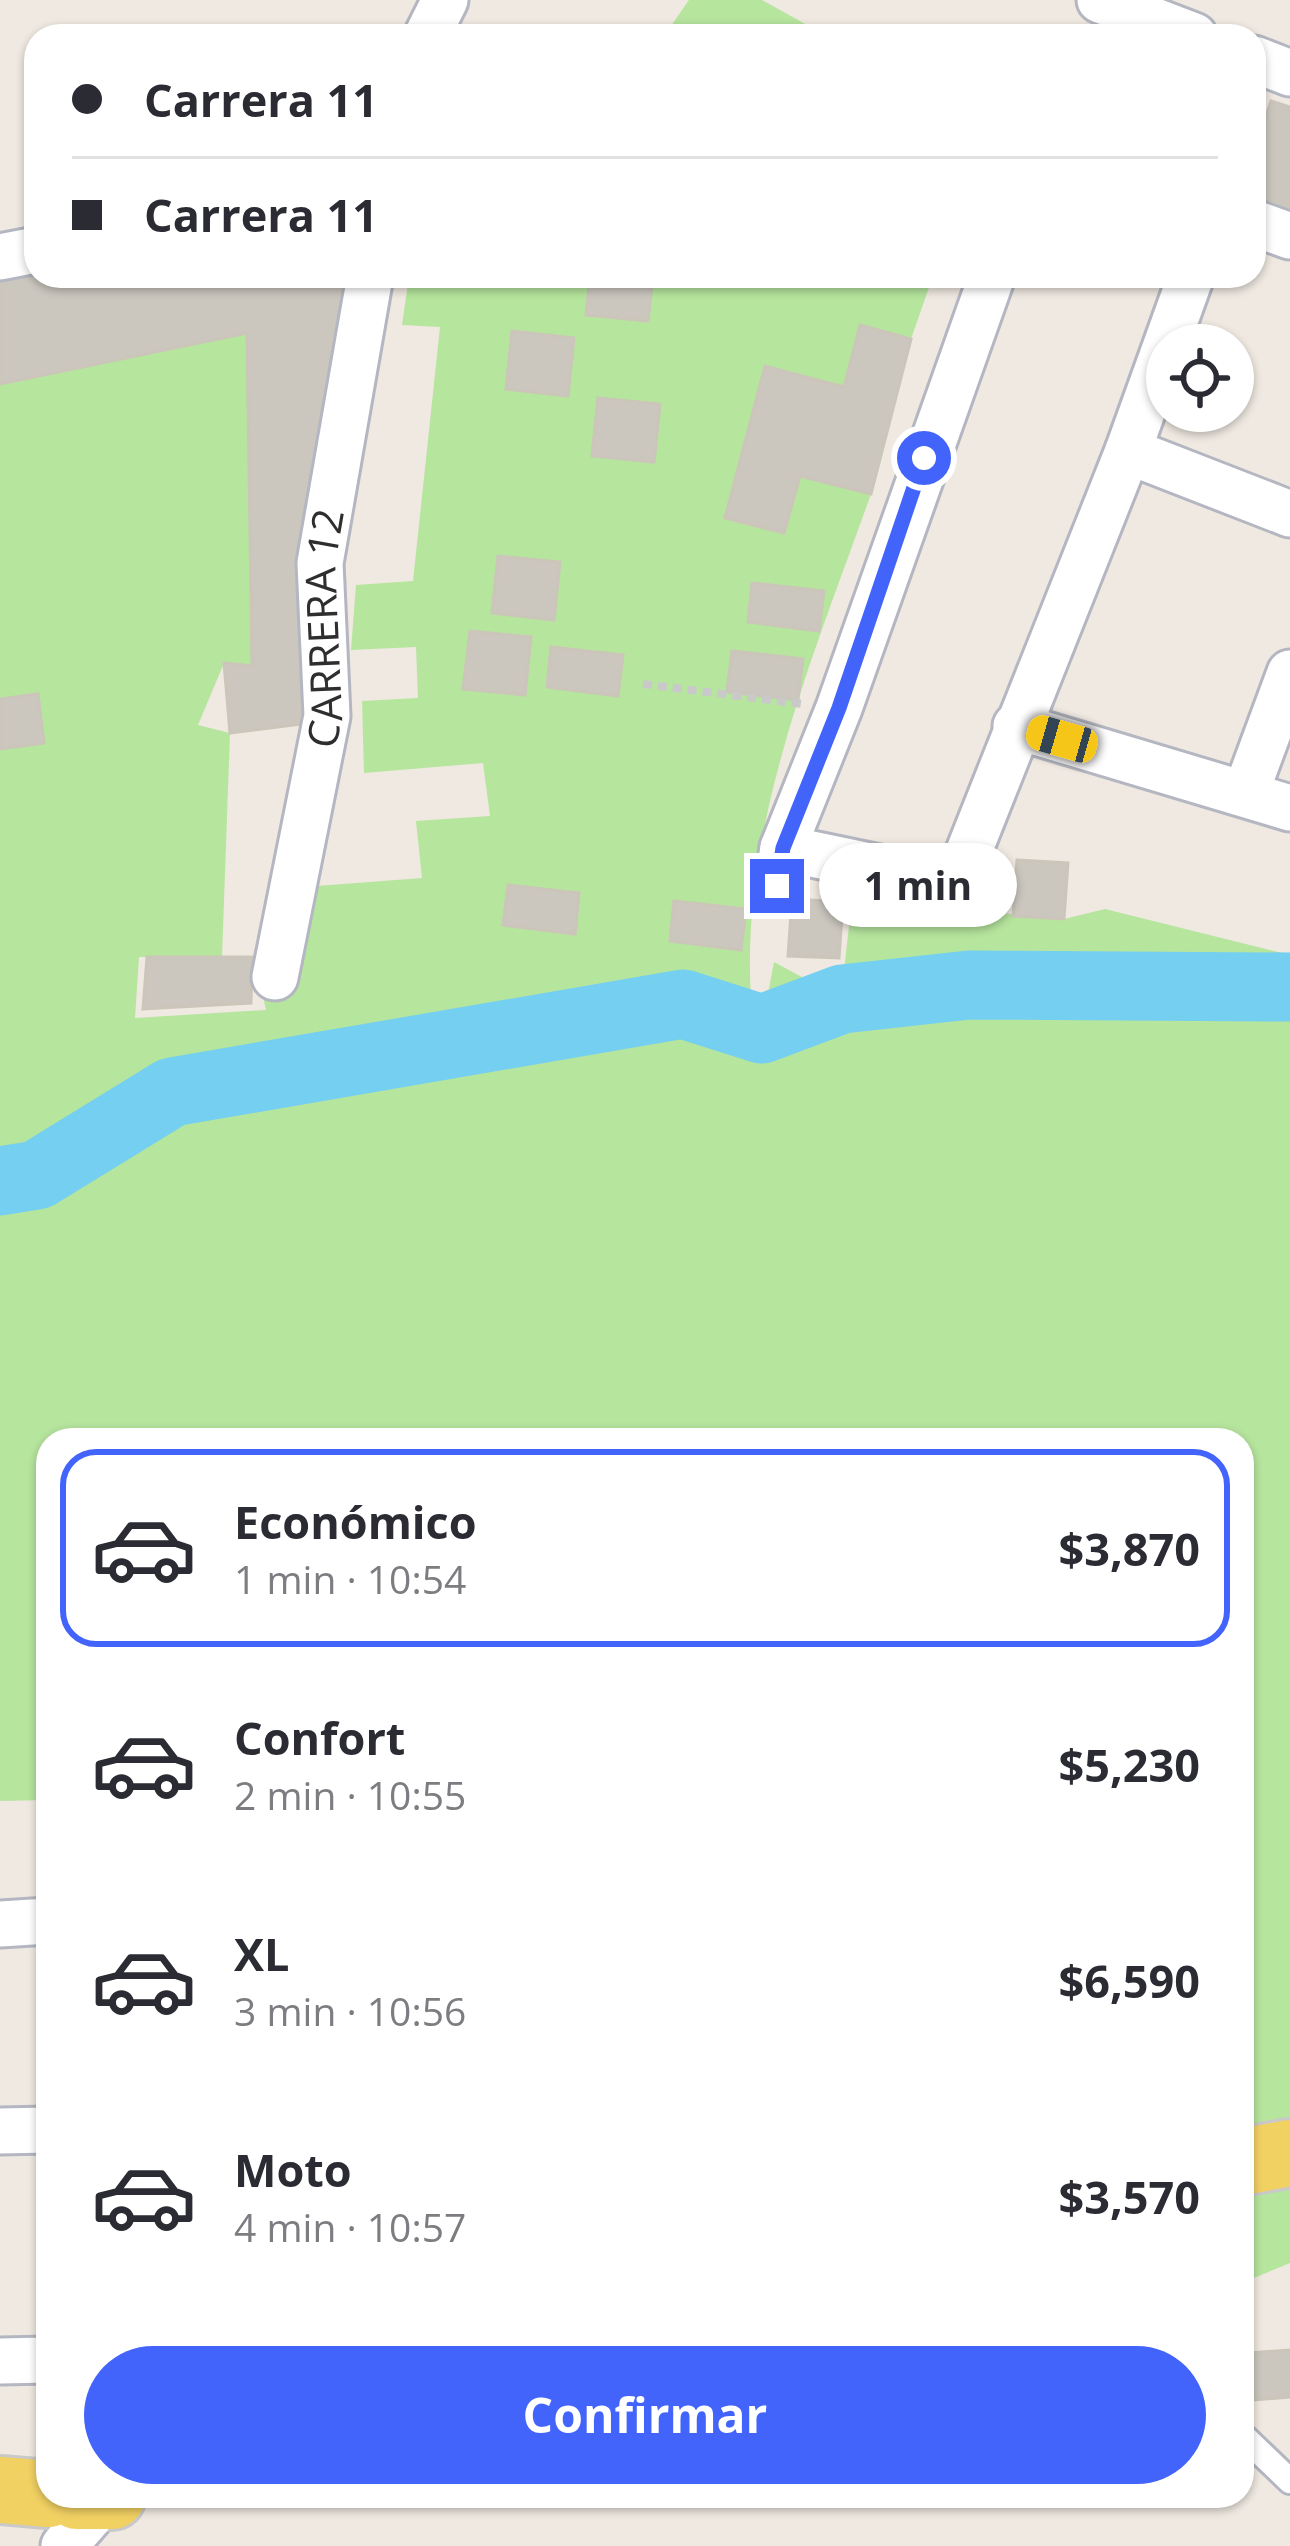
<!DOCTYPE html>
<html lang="es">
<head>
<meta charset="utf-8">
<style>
  :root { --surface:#fff; --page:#f2f2f3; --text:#2b2b33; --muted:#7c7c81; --line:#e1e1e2; --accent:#4264fb }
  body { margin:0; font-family:"Open Sans",sans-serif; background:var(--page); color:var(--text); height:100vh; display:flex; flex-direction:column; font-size:45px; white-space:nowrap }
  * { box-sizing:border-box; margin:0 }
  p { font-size:39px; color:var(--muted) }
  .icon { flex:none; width:66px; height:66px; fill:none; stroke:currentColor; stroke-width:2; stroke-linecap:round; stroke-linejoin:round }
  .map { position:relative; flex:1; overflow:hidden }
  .drawer { position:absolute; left:36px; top:1428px; width:1218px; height:1080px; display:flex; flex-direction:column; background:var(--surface); border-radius:36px; box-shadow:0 3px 9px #0004 }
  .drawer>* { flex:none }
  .hud { position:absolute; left:24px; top:24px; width:1242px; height:264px; border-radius:36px; box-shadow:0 3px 9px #0004; display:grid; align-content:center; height:264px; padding:0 48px; background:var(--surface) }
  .tools { position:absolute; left:1146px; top:324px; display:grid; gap:24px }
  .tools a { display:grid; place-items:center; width:108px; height:108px; border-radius:50%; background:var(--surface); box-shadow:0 3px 9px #0004; font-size:60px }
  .end { position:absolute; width:54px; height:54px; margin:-27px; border:15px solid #4264fb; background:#fff; box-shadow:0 0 0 6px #fff }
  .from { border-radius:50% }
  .bubble { position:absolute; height:84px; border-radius:42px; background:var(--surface); box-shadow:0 3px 9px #0004; font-size:39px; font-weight:700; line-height:84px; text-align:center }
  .car { position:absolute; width:36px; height:72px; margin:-36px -18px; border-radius:15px; box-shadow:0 0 9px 3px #0007; background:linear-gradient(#f5c518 24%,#345 0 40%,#f5c518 0 76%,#345 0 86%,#f5c518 0) }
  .hud b { display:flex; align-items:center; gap:42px; height:114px; font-size:45px }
  .hud b+b { border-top:3px solid var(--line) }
  .hud i { width:30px; height:30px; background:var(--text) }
  ul { padding:21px 0 0; list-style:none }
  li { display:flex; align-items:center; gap:36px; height:198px; margin:0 24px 18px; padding:0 24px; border:6px solid transparent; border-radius:36px }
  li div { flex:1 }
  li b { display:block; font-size:45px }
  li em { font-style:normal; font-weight:700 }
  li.active { border-color:var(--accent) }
  li>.icon { width:108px; height:108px; stroke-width:1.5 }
  .primary-button { display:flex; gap:24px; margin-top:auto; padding:24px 48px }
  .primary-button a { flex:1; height:138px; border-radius:72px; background:var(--accent); color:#fff; font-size:48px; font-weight:700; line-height:138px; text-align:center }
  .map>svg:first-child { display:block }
  .green { fill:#b6e59e }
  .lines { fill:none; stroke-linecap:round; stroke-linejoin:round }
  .river { stroke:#75cff0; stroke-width:69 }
  .building { fill:#cbc7bf; stroke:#cbc5ba; stroke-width:3 }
  .service-casing { stroke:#b4b7c1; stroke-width:30 }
  .minor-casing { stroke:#b4b7c1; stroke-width:51 }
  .primary-casing { stroke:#c9c9c9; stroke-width:72 }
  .path { stroke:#c9c9c9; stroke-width:8; stroke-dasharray:9 6; stroke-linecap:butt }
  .service { stroke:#fff; stroke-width:24 }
  .minor { stroke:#fff; stroke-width:45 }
  .primary { stroke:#f2d163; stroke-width:66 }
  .route { stroke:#4264fb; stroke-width:15 }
  .labels { text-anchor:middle; stroke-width:9; stroke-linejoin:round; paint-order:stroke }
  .street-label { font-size:42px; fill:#2e2e2e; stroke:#fff }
</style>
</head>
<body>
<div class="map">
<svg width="1290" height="2546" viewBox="0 0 1290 2546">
  <rect width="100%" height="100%" fill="#efe9e1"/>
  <!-- green -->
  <g class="green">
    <polygon points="689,0 762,0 827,36 664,36"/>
    <path d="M 409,276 L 521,282 L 523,276 L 933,276 L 911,339 L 860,326 L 844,387 L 765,367 L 725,517 L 784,533 L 800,476 L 871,494 C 814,655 740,825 751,999 L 767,999 L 774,962 L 841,998 L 852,899 L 1064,919 L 1105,909 L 1290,955 L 1290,2137 L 1242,2142 L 1242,1440 L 48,1440 L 48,1800 L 0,1801 L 0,384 L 247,333 L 252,666 L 224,663 L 198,725 L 230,733 L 222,957 L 139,957 L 135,1018 L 266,1010 L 260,984 L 291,888 L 422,878 L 416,821 L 490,816 L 483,763 L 364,773 L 362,701 L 418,698 L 416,647 L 351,650 L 356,585 L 413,581 L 440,327 L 402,325 Z"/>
    <polygon points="1290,2168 1290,2263 1242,2283 1242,2176"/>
  </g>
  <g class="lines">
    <!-- river -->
    <polyline class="river" points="0,1181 37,1175 172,1092 683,1004 762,1029 842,999 969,985 1290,987"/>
  </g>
  <!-- building -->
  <g class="building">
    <polygon points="1271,101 1290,107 1290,216 1254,203 1254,154"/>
    <polygon points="36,268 36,276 344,276 302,724 230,733 224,663 252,666 247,333 0,384 0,274"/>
    <polygon points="590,276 653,276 648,321 586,315"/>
    <polygon points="860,325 911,339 871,494 800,476 784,533 725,518 765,366 844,387"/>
    <polygon points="512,331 574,338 568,396 506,389"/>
    <polygon points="598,398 660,404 654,462 592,456"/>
    <polygon points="498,556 560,562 554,620 492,613"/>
    <polygon points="752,583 824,591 819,631 748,622"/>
    <polygon points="470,631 531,637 525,695 463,689"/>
    <polygon points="551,647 623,655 618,696 547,687"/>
    <polygon points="732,651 803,659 798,700 727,692"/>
    <polygon points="38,694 44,743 0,749 0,699"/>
    <polygon points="1017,860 1068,863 1064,919 1013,916"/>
    <polygon points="508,885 579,893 575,934 503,925"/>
    <polygon points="792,899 843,902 839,958 788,956"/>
    <polygon points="674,901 746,909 741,950 670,941"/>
    <polygon points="147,957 252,957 251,1003 143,1009"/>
    <polygon points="1290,2350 1290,2397 1253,2400 1249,2353"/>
  </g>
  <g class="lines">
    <!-- service casing -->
    <g class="service-casing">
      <polyline id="service" points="1242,2435 1290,2481"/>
    </g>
    <!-- minor casing -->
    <g class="minor-casing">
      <g id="minor">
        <polyline points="1100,0 1194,36"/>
        <polyline points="427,36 445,0"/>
        <polyline points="1254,59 1290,73"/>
        <polyline points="1254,223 1290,236"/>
        <polyline points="0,257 36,250"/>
        <polyline points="1128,451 1290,514"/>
        <polyline points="1016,726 1290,808"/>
        <polyline points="1246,792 1290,673"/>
        <polyline points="783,848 956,884 1128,451 1191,276"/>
        <polyline points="777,886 783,848 839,708 992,276"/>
        <path id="s1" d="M 275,977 L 327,716 L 320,563 L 370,276"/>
        <polyline points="0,1924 48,1921"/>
        <polyline points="0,2131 48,2130"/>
        <polyline points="0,2361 48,2360"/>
        <polyline points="64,2546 106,2498"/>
      </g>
    </g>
    <!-- primary casing -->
    <g class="primary-casing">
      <g id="primary">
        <polyline points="1242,2162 1290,2153"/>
        <polyline points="0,2490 48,2494"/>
        <polyline points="77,2496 112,2496"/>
      </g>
    </g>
    <!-- path -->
    <polyline class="path" points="643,684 802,704"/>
    <!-- service -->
    <use href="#service" class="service"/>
    <!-- minor -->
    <use href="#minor" class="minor"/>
    <!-- primary -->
    <use href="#primary" class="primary"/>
  </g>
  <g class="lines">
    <!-- route -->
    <polyline class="route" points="777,886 783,848 839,708 924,458"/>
  </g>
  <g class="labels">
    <!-- street labels -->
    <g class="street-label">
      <text dy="15" stroke="none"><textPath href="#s1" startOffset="354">CARRERA 12</textPath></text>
    </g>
  </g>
</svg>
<div class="tools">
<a><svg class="icon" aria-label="locate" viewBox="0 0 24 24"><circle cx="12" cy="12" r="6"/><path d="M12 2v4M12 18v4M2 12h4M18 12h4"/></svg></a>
</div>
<i class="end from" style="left:924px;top:458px"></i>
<i class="end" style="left:777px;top:886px"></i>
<div class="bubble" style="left:819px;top:843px;width:198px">1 min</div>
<i class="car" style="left:1062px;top:739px;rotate:286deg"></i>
<div class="hud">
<b><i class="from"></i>Carrera 11</b>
<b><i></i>Carrera 11</b>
</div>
<section class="drawer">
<ul>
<li class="active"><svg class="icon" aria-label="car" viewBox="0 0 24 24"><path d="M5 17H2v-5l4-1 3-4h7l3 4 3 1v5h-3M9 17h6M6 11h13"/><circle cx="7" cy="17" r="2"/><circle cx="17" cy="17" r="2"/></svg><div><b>Económico</b><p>1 min · 10:54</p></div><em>$3,870</em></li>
<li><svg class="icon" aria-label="car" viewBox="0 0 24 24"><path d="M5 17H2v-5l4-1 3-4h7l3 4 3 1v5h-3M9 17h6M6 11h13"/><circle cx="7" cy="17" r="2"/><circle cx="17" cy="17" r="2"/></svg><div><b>Confort</b><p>2 min · 10:55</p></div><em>$5,230</em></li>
<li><svg class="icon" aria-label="car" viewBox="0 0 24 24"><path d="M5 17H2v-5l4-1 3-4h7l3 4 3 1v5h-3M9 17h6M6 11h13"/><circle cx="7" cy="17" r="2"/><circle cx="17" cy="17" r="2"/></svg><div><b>XL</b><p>3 min · 10:56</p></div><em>$6,590</em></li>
<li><svg class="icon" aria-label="car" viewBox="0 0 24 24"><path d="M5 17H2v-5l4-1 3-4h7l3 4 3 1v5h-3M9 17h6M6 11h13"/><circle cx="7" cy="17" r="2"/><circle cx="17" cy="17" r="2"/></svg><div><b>Moto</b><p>4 min · 10:57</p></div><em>$3,570</em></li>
</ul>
<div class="primary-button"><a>Confirmar</a></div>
</section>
</div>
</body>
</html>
